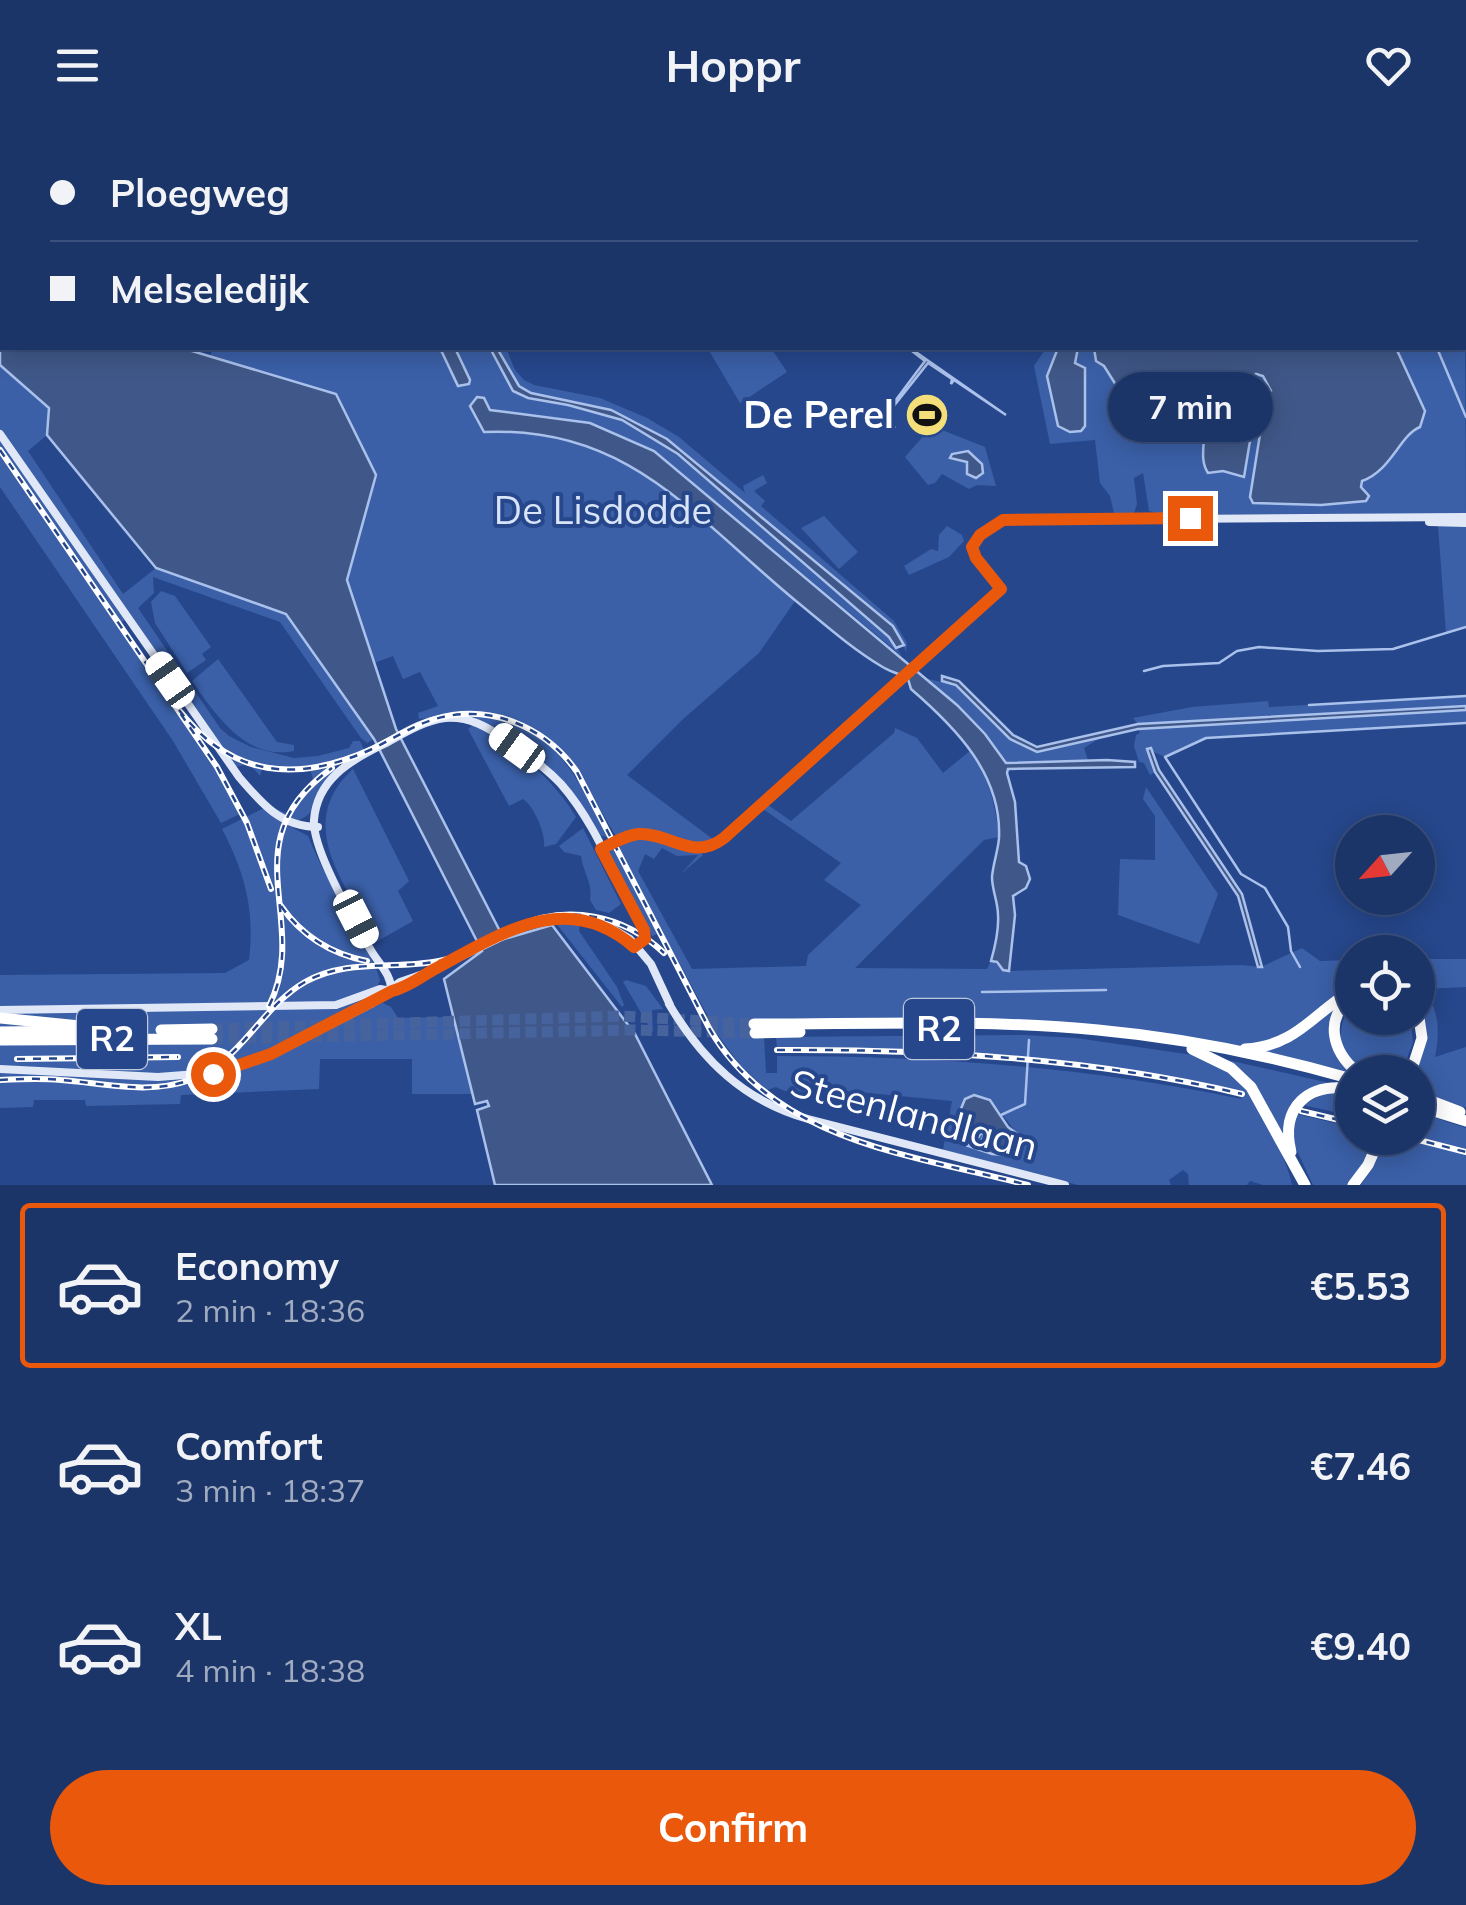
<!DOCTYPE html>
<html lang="en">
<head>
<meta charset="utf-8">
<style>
  :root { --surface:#1c3569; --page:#294071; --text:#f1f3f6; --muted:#a0abc0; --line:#3a507d; --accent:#ea580c }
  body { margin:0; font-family:Mulish,sans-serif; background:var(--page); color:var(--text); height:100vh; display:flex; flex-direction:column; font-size:38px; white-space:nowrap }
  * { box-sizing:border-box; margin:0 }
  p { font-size:32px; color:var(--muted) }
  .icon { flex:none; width:55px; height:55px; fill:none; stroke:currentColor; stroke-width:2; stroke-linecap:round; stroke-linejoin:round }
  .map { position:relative; height:1055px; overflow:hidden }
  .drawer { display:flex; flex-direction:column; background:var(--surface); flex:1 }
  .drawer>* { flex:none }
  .hud { position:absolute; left:0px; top:0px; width:1468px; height:220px; box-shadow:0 5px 25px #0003,0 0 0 2px var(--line); display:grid; align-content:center; height:220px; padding:0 50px; background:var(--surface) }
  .needle { width:65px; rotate:243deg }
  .fabs { position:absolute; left:1335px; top:685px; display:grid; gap:20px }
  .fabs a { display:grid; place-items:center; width:100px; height:100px; border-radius:50%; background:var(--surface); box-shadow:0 5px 25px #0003,0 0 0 2px var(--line); font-size:50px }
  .end { position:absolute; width:45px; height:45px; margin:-22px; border:12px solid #ea580c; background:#fff; box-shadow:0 0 0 5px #fff }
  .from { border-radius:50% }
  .bubble { position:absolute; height:70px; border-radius:35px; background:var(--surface); box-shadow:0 5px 25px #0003,0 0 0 2px var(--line); font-size:32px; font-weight:700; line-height:70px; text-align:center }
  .car { position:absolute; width:30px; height:60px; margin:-30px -15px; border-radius:12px; box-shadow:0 0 8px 2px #0007; background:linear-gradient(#fff 24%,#345 0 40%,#fff 0 76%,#345 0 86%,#fff 0) }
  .hud b { display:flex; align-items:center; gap:35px; height:95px; font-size:38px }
  .hud b+b { border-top:2px solid var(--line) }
  .hud i { width:25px; height:25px; background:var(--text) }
  ul { padding:18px 0 0; list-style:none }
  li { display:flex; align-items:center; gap:30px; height:165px; margin:0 20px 15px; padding:0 30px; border:5px solid transparent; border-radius:10px }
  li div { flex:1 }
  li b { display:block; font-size:38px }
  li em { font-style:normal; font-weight:700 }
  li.on { border-color:var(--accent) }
  li>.icon { width:90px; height:90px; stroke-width:1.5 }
  .primary-button { display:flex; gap:20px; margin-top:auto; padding:20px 50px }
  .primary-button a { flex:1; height:115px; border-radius:60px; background:var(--accent); color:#fff; font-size:40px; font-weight:700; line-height:115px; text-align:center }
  header { display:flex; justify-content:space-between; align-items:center; height:130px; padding:0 50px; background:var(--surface); font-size:45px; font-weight:700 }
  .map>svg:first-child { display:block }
  .green { fill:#3b60a8; fill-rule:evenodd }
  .water { fill:#405889; stroke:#aac1eb; stroke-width:2.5 }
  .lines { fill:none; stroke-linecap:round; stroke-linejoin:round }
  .stream { stroke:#aac1eb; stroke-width:2.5 }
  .ferry { stroke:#c1d2f1; stroke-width:2.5; stroke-dasharray:12 10; stroke-linecap:butt }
  .highway-tunnel { stroke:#47639d; stroke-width:11; stroke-dasharray:11 5.5; stroke-linecap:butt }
  .secondary { stroke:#e0e8f8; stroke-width:8 }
  .highway { stroke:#fff; stroke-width:11 }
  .rail-casing { stroke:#fff; stroke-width:6 }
  .rail { stroke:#26478c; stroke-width:2.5; stroke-dasharray:8; stroke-linecap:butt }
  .route { stroke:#ea580c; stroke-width:12 }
  .labels { text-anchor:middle; stroke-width:8; stroke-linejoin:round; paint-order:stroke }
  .shield { fill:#26478c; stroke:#bec8dc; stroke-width:2.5 }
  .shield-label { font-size:35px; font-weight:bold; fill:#fff }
  .poi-label { font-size:38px; font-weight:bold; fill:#fff; stroke:#26478c; text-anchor:end }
  .park-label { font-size:38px; fill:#dae4f8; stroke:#26478c }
  .street-label { font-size:38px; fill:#fff; stroke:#26478c }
</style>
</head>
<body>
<header><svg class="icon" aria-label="menu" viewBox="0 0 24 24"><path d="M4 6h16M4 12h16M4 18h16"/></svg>Hoppr<svg class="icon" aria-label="heart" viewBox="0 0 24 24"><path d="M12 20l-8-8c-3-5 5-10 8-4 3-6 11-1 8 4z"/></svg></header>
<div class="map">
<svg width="1466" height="1055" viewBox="0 0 1466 1055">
  <rect width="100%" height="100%" fill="#26478c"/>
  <!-- green -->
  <g class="green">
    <polygon points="906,0 1137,0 1135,2"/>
    <polygon points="1465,205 1466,384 1162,384 1149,381 1143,343 1134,348 1137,374 1134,383 1114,383 1110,366 1100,353 1095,310 1050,314 1034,236 1046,218 1465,218"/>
    <path d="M 213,218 L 440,218 L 444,229 L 470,250 L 455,218 L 490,218 L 513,261 L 528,268 L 568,275 L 622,290 L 678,324 L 889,507 L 902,526 L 654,321 L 490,280 L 484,268 L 484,302 C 622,296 699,388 795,471 L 759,523 L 682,590 L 627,645 L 714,710 C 682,725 653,691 617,708 L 574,636 L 556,614 L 532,597 L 484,583 L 419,589 L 418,583 L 438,576 L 420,542 L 403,549 L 393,526 L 374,533 L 347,450 L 376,345 L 210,226 Z"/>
    <polygon points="497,218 506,218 515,240 524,250 534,255 600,268 647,288 679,307 745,363 743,356 763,345 767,353 754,361 765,371 761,376 894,491 907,513 906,522 896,499 694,330 636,291 611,280 531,263 519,256"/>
    <polygon points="711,218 771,218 787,242 740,273 708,219"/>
    <path d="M 0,235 L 51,280 L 47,305 L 28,321 L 123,464 L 156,438 L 286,483 L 374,609 L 367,613 L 361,608 L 280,492 L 153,447 L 154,463 L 138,478 L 220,598 L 229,606 L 251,617 L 294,628 L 318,626 L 349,618 L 353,611 L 360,611 L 364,620 C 316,644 263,645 218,616 L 129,487 L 118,495 L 215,637 L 240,684 L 221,693 L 173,611 L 0,357 Z"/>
    <polygon points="937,298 985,317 996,356 977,355 969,359 942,344 935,353 928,355 905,327 926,303"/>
    <polygon points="824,386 858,422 839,439 801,398"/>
    <polygon points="947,396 962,405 964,411 949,427 909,445 904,436 931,419 938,421 939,405"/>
    <polygon points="1438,396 1466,396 1466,497 1446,503"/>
    <polygon points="161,461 175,466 211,517 202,524 206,530 187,543 155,493 151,472"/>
    <path d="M 218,529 L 277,612 L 294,615 L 294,621 C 246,631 215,584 192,551 Z"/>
    <path d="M 923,548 L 956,555 L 1010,609 L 1036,622 L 1100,608 L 1084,618 L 1088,630 L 1006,634 C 986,601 956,569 923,548 Z"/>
    <polygon points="1466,566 1466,576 1138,594 1133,588 1192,577 1268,571 1269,577"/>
    <polygon points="1466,580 1466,593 1207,608 1165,627 1147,619 1155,642 1150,645 1144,633 1139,632 1134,616 1136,605 1140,603 1138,599"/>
    <path d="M 457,586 C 544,575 576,645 610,708 L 599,705 L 537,629 Z"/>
    <path d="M 473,595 C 509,610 557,653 576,687 L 556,714 L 544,717 C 546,704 534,676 523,669 L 509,676 L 468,599 Z"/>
    <path d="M 895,598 L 917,608 L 943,643 L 971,620 C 989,651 995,671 999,707 L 984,710 L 855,838 L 987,839 L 991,831 L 1009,841 L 1242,835 L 1261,837 L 1302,818 L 1320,831 L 1352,830 L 1352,857 L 1291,905 L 1240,917 L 1099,896 L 755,891 L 764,907 L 766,943 L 777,943 L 777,926 C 933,926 1088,937 1241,969 L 1242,961 C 1089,927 933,918 777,917 L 776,907 L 1024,905 L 1076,908 L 1193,925 C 1208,929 1230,938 1241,950 C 1256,966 1289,1034 1292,1055 L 1263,1055 L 1250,1051 L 1247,1055 L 1189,1055 L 1188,1044 L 1183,1040 L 1169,1050 L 1171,1055 L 1078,1055 L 943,1020 L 952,971 L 837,960 C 816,968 796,967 776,957 L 767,960 L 741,936 L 719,907 L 616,715 C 645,700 672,717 701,722 L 703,725 L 681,744 L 698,725 L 677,726 L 662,718 L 654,729 L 645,724 L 638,741 L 692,839 L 806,836 L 808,825 L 861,775 L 824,750 L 841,733 L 763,679 L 768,675 L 791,691 L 894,603 ZM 974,965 C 977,965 988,968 990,970 C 993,972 1020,1007 1022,1011 L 1012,1027 L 968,1016 L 972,1012 L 987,1018 L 993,1014 L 989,1011 L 983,1014 L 982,1002 L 976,1010 L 964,1011 L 962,1006 L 969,1000 L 964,1003 L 960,991 L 964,970 Z"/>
    <path d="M 223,622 C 255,645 294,643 331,636 L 305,661 L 295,677 L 320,649 L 355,627 C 331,644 321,683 297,691 L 289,689 L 294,680 L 288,688 L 276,682 L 257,663 L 272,677 L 288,684 L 313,650 L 311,642 L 262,639 L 260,646 C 252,636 248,633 236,637 Z"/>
    <path d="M 353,639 L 409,751 L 398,761 L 413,791 L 376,812 C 346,754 293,694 353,639 Z"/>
    <polygon points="1146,657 1218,764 1199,814 1118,785 1120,729 1155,730 1155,686 1143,669"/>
    <path d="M 264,678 L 280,691 L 308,706 C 326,751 354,795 376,838 L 380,850 L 376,859 L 381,872 L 391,877 L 398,888 L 453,887 L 473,964 L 412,964 L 412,929 L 320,929 L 319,959 L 181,965 L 180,974 L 86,976 L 85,970 L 34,970 L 33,977 L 0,978 L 0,845 L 225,843 L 249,830 C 255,780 245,743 222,699 Z"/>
    <path d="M 583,698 L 621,774 L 609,783 L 596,780 L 590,770 C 593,753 583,742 581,726 L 564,722 L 559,716 Z"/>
    <polygon points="614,715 658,804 652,806 608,721"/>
    <polygon points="555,792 580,793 579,801 617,857 624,875 622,877"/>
    <path d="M 1418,829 L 1466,829 L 1466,857 L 1422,859 C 1440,880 1440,901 1435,927 L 1466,917 L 1466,978 L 1418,960 L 1418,942 L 1414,942 L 1422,883 L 1418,874 Z"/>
    <polygon points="626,850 646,856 663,879 652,880 653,903 623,852"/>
    <path d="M 1342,869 C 1328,904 1325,916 1352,944 L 1260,922 L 1286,915 Z"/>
    <path d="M 1352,873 L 1352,888 L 1410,888 L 1413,912 L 1403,939 L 1409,942 C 1397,942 1379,946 1367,942 C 1334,933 1336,893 1352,873 Z"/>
    <polygon points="1223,929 1334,954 1299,968 1286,1016 1256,960"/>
    <polygon points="1325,963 1352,964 1352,986 1303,975"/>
    <polygon points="1418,982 1466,998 1466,1055 1361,1055 1373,1038 1386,1008 1418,1008"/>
    <polygon points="1296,984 1352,997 1352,1008 1375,1008 1364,1034 1349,1055 1313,1055 1293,1012"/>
  </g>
  <!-- water -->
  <g class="water">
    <polygon points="0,0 416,0 2,2 2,218 182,218 336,264 376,345 347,450 396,599 504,809 552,795 635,904 712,1055 495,1055 477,980 489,976 487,971 475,974 444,849 482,821 374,609 286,484 156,438 47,305 49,278 0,235"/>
    <polygon points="440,218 455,218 470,250 469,254 458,256"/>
    <polygon points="490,218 497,218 519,256 531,263 611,280 667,309 893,496 904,515 896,518 889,507 678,324 622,290 568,275 528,268 513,261"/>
    <polygon points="908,218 910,218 1006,285 954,250 951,254 952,249 928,233 885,287 895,298 883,287 925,231"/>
    <polygon points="1058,218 1078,218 1075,233 1085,238 1085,296 1081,301 1070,302 1058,296 1047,246"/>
    <path d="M 1094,218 L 1396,218 L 1425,281 L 1420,297 C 1400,305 1391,341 1362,351 L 1361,357 L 1369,366 L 1366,371 L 1321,375 L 1253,373 L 1250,367 L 1261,298 L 1271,261 L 1263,246 L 1256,244 L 1246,252 L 1245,283 L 1251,305 L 1244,347 L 1223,341 L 1208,343 C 1198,328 1207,309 1203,293 L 1190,288 L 1192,279 L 1188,268 L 1179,266 L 1173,271 L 1174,282 L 1150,275 L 1128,274 L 1104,236 L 1096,231 Z"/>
    <path d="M 477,267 L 484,268 L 490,280 L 590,293 L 654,321 L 957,575 L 985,604 L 1006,633 L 1107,630 L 1135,632 L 1135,637 L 1008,639 L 1007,643 L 1015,672 L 1019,732 L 1026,736 L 1030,749 L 1026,758 L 1013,766 L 1015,785 L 1009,841 L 1003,840 L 997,832 L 991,831 C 995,817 999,800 998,785 C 998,772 992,760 992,747 C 993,734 998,721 999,708 C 1002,644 955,597 911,559 L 908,549 C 899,543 890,542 881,536 C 851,518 823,493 796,471 C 695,388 628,295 484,302 L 470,276 Z"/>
    <polygon points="968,321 982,334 983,343 976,348 967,344 967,332 950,328 952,324"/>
    <polygon points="942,546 959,551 1013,605 1037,617 1138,594 1466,576 1466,580 1138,599 1037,622 1010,609 956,555 942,551"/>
    <polygon points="1151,618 1159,640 1242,764 1262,837 1258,837 1238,766 1155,642 1147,619"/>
    <polygon points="974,965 990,970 1008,997 1021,1007 1019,1026 992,1024 968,1016 972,1012 987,1018 993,1014 990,1011 980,1013 984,1006 982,1002 975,1012 962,1011 964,1004 958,986 965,969"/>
  </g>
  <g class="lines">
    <!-- stream -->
    <g class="stream">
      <polyline points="1296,0 1299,2"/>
      <polyline points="1437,218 1466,287"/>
      <polyline points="1144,541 1163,536 1219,533 1237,521 1259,517 1318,521 1393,519 1466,497"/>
      <polyline points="1309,575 1466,566"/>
      <polyline points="1300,837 1291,821 1288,797 1265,758 1241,744 1165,627 1206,608 1466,593"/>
      <polyline points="982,862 1106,860"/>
      <polyline points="1001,985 1025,974 1029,910"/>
    </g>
    <!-- ferry -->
    <g class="ferry">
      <polyline points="105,2 108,0"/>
      <polyline points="0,70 2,68"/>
    </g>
    <!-- highway-tunnel -->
    <g class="highway-tunnel">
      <polyline points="212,899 622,886 754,894"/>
      <polyline points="212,909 633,900 755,903"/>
    </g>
    <!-- secondary -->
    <g class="secondary">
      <polyline points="891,0 893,2"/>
      <polyline points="1140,2 1142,0"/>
      <path d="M 0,304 L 239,647 C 262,674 281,697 318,697"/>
      <polyline points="1429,392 1466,393"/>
      <path d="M 601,719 C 613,713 626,705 639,705 C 671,703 694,732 724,708 L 1001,459 L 976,428 L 973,417 L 980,405 L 1003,390 L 1466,387"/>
      <path d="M 391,861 C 392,846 380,835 372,822 C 356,795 312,719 314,690 C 317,650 349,631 382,615 C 401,605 422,591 445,588 C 469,586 488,597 507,611 C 526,624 545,637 561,654 C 598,696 616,752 644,800 L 644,810 L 635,817"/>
      <path d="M 669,874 C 702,930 744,971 808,989 L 1065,1055"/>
      <polyline points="0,880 336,875 380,859 391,861 413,853"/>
      <polyline points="0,939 158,947 223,942 271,925 371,874 400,852 429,842 528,794 559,787 601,792 630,809 651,834 670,875"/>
    </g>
    <!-- highway -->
    <g class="highway">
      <path d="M 1352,867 C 1323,889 1333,922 1357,942"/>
      <polyline points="0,888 130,901"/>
      <path d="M 754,894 C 869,894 984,889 1098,900 C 1184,908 1269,925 1352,949"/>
      <polyline points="161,900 212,899"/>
      <polyline points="0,902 82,901"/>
      <polyline points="755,903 800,902"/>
      <polyline points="0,910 212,909"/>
      <polyline points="1192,919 1231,938 1251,957 1305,1055"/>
      <path d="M 1245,919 C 1296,916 1313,884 1352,860"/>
      <polyline points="1411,942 1422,908 1418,881"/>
      <polyline points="1418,966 1460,982"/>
      <polyline points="1418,976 1466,991"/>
      <path d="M 1291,1022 C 1280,977 1308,952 1352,959"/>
      <polyline points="1353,1055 1368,1035 1380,1008"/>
    </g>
    <!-- rail casing -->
    <g class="rail-casing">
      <g id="rail">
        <polyline points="1378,0 1378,2"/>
        <polyline points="1465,199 1466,201"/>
        <polyline points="0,320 217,637 247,693 271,759"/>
        <path d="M 179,580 C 232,648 297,653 372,619 C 393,609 412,596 435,589 C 489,573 545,596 577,642 L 709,898 C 775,1012 912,1025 1028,1055"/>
        <path d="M 281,776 C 302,806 331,824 367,831"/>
        <path d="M 269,876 C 312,790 228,712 332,638"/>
        <path d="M 777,920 C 931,919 1091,928 1242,964"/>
        <polyline points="17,929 178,927"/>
        <path d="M 0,950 C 20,949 41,948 61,950 C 103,953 149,965 190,950 C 241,932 260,878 305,852 C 348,828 394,840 439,831 C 467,826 491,809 516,797 C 567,773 624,785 664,823"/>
        <polyline points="1301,981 1352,993"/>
        <polyline points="1411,1008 1466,1022"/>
      </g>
    </g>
    <!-- rail -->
    <use href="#rail" class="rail"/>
  </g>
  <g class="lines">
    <!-- route -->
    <path class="route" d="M 213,944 L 271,924 L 392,861 C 408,857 419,848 433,840 C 500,804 567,758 634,817 L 645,809 L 644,800 L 601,719 C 613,713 626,705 639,704 C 671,703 693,732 724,708 L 1001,459 L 976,428 L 972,417 L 980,405 L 1003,390 L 1190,388"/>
  </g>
  <!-- icons -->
  <defs>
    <g id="stadium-disc" transform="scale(2.25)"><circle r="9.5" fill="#f3de7a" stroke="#26478c"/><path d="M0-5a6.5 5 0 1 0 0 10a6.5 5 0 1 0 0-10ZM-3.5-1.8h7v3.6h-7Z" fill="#111"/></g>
  </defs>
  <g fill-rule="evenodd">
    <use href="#stadium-disc" x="927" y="285"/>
  </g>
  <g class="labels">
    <!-- shield labels -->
    <g class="shield">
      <rect x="904" y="869" width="70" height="60" rx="8"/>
      <rect x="77" y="879" width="70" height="60" rx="8"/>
    </g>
    <g class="shield-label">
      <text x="939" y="911">R2</text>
      <text x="112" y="921">R2</text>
    </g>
    <!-- poi labels -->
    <g class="poi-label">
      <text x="894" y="298">De Perel</text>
    </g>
    <!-- park labels -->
    <g class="park-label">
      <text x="603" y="394">De Lisdodde</text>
    </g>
    <!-- street labels -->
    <g class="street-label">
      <text transform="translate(914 985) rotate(15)" y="13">Steenlandlaan</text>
    </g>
  </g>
</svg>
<div class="fabs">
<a><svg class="needle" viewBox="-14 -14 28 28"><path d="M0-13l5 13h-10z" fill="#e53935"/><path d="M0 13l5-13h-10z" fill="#a0abc0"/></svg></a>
<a><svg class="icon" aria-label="locate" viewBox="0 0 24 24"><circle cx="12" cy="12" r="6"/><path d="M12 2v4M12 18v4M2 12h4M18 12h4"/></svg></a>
<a><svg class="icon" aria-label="layers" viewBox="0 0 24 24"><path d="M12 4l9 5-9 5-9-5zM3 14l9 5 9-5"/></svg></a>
</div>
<i class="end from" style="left:213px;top:944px"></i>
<i class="end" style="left:1190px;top:388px"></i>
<div class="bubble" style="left:1108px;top:242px;width:165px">7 min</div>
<i class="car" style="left:170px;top:550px;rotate:325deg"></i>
<i class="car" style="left:517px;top:618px;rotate:306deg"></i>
<i class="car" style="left:356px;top:789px;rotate:153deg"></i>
<div class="hud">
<b><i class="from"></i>Ploegweg</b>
<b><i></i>Melseledijk</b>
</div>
</div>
<section class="drawer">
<ul>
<li class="on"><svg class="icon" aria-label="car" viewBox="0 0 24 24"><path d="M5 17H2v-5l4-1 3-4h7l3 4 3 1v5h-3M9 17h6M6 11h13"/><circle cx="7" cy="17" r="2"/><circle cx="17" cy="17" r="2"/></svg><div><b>Economy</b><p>2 min · 18:36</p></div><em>€5.53</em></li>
<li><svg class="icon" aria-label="car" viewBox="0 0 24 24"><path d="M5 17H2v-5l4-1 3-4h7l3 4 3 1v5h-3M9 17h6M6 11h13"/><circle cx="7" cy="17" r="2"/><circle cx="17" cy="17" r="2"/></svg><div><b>Comfort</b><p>3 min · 18:37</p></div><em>€7.46</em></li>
<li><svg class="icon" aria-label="car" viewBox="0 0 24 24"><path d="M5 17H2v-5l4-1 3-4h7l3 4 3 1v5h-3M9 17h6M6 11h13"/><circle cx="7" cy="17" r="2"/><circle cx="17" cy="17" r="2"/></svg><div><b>XL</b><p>4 min · 18:38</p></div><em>€9.40</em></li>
</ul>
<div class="primary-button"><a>Confirm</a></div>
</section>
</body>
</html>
